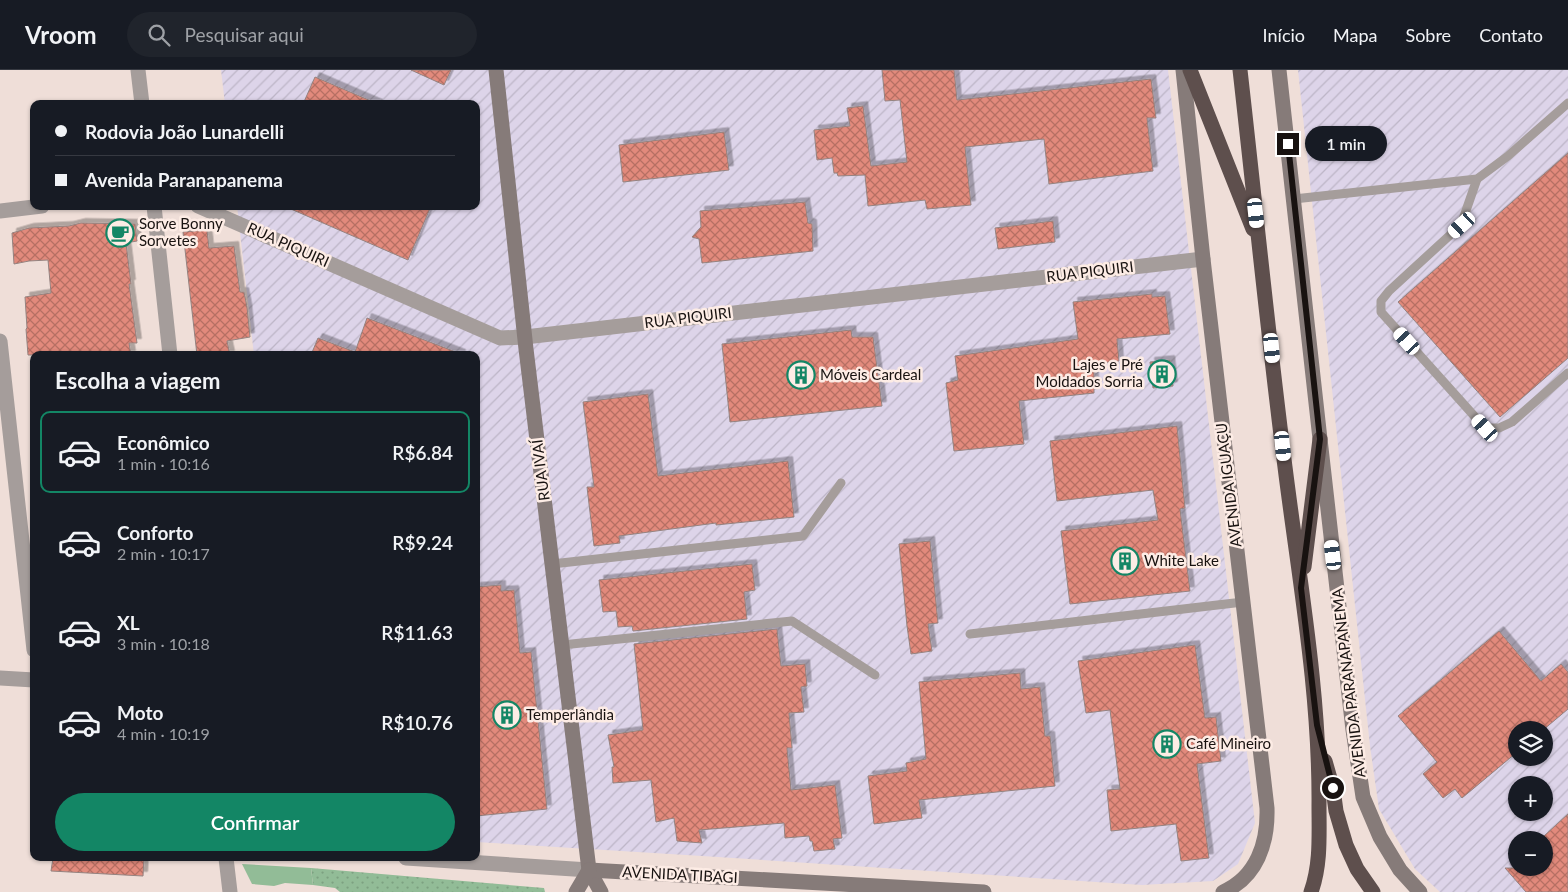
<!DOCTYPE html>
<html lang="pt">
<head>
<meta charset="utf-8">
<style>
  :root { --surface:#171b24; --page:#20242c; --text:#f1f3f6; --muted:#9ea1a6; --line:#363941; --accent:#138665 }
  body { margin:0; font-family:Lato,sans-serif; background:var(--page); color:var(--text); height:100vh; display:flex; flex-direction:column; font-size:19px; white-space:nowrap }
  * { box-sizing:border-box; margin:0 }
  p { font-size:16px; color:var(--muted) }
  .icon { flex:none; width:28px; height:28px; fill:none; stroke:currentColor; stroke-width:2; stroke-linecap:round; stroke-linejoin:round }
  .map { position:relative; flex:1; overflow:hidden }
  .details { position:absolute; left:30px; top:281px; width:450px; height:510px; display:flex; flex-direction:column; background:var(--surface); border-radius:10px; box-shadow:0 1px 4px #0004 }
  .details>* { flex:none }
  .top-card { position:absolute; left:30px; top:30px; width:450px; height:110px; border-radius:10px; box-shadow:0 1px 4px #0004; display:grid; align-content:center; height:110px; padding:0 25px; background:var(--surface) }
  .fabs { position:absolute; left:1508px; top:651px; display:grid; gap:10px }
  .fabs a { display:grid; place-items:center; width:45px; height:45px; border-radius:50%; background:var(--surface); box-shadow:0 1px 4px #0004; font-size:25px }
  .end { position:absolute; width:22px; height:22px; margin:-11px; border:6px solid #181210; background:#fff; box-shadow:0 0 0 2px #fff }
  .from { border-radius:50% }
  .bubble { position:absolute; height:35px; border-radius:18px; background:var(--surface); box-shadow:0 1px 4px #0004; font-size:16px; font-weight:600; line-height:35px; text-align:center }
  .car { position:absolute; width:15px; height:30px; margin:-15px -8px; border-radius:6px; box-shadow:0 0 4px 1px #0007; background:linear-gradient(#fff 24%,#345 0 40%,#fff 0 76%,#345 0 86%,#fff 0) }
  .top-card b { display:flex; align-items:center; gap:18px; height:48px; font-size:19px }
  .top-card b+b { border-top:1px solid var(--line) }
  .top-card i { width:12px; height:12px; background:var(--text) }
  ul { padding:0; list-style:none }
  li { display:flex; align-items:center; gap:15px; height:82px; margin:0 10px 8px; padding:0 15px; border:2px solid transparent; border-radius:10px }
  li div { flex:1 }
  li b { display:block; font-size:19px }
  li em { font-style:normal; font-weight:600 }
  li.current { border-color:var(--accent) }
  li>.icon { width:45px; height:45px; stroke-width:1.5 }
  h2 { padding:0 25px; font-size:22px; line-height:60px }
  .button { display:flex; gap:10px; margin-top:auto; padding:10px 25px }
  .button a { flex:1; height:58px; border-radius:30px; background:var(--accent); color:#fff; font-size:20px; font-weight:600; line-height:58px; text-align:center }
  header { display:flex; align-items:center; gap:30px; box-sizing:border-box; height:70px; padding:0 25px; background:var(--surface); border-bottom:1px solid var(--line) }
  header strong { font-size:24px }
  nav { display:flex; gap:28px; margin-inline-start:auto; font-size:18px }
  .search { width:350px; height:45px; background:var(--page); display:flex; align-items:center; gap:12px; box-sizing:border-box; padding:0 18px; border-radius:28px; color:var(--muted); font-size:19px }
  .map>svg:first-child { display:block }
  .industrial { fill:url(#industrial-furrows); fill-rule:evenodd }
  .grass { fill:url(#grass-dots) }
  .green { fill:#92bc97 }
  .building { fill:url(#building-cross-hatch); stroke:#948380; filter:url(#shadow) }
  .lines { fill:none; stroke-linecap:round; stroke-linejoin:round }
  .lane { stroke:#a59d9b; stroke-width:9 }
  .street { stroke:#a59d9b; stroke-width:15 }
  .secondary { stroke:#867b79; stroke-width:15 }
  .highway { stroke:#5e4f4d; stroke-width:15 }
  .route { stroke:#181210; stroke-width:6 }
  .labels { text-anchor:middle; stroke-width:5; stroke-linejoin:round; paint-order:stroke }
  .poi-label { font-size:15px; fill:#181210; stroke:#fdece5; text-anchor:start }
  .street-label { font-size:15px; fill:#181210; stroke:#fdece5 }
</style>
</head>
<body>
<header>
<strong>Vroom</strong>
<div class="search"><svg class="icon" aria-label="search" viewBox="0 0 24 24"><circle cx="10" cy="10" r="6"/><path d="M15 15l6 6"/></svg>Pesquisar aqui</div>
<nav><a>Início</a><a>Mapa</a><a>Sobre</a><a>Contato</a></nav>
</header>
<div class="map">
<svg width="1568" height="822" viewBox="0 0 1568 822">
  <defs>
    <pattern id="industrial-furrows" width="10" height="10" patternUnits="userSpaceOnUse" patternTransform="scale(1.25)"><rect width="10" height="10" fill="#ddd4e9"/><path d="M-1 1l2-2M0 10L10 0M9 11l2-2" fill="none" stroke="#bdb5c7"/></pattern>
    <pattern id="grass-dots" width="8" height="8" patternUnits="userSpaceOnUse" patternTransform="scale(1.25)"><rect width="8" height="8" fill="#92bc97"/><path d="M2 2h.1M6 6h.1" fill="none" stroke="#7da181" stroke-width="1.8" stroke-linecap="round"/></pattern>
    <pattern id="building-cross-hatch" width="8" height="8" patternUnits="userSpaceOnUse" patternTransform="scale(1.25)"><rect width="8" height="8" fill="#e28a7c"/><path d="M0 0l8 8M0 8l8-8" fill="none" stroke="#b66f64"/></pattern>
    <filter id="shadow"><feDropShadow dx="4.5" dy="-4.5" stdDeviation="0" flood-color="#0004"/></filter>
  </defs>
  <rect width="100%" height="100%" fill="#efded8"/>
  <!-- industrial -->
  <g class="industrial">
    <polygon points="221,0 1168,0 1255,753 1238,794 1213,811 1142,815 718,787 476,772 476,285 254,285 237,136 476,136 476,34 225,34"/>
    <path d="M 1298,0 L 1568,0 L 1568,822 L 1440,822 L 1415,799 L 1379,739 L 1370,676 ZM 1516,660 L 1544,660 L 1544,688 L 1516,688 ZM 1516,715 L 1544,715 L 1544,742 L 1516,742 ZM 1516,770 L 1544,770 L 1544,798 L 1516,798 Z"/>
  </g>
  <!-- grass -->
  <polygon class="grass" points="311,798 544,818 545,822 340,822 335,818 313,815"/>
  <!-- green -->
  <polygon class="green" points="242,794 311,798 313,815 285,813 274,816 252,814"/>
  <!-- building -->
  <g class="building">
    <polygon points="411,0 451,0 444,15"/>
    <polygon points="882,0 954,0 957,30 1151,9 1156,48 1147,48 1153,101 1049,114 1044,69 965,77 971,135 927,139 925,130 868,136 865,105 838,106 837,103 834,103 832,88 817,90 814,60 850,56 847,38 863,36 871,96 907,92 900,30 885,31"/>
    <polygon points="315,7 378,34 303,34"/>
    <polygon points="724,62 729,100 623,112 619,75"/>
    <polygon points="1568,83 1568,288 1500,347 1398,232"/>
    <polygon points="805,132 808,153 812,154 813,181 702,193 699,169 692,167 701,157 700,141"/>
    <polygon points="284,136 431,136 408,190"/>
    <polygon points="1053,151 1055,172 998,179 995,158"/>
    <polygon points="81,153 135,154 137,171 126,173 131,214 129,214 137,273 129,273 131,285 28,285 26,259 27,258 25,227 51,223 48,190 29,191 14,194 12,163 29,158 69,156"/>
    <polygon points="207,160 209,178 234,176 240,222 244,222 247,237 250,267 227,271 230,285 197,285 183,162"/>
    <polygon points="1152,224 1152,227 1165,226 1170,264 1117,269 1119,291 1094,294 1094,323 1019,331 1024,374 954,381 946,313 958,310 955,286 1078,269 1073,232"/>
    <polygon points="367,248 461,284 461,285 311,285 318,268 355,282"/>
    <polygon points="851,260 852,267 873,267 882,336 730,352 722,274"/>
    <polygon points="1170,290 1173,316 1153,318 1150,292"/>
    <polygon points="648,324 658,406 788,391 794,447 716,455 716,453 619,466 620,473 594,476 587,417 594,417 583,332"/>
    <polygon points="1177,356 1185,438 1180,439 1190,521 1070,534 1061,461 1158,450 1153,420 1057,431 1050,371"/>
    <polygon points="930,471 938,553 928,554 932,581 911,584 907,556 899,474"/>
    <polygon points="752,494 755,520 744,522 747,549 633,561 632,556 618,557 616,541 603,542 599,510"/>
    <polygon points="501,515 501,521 514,520 520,583 531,582 547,739 476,746 476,517"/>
    <polygon points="777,559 781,596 805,594 807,616 801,617 804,642 789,643 792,678 787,678 791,720 835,715 842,768 833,769 835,779 814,781 812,771 810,771 809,766 785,768 784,753 699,760 702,773 677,771 674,748 656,752 651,710 613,713 612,697 614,697 608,665 643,660 634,574"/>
    <polygon points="1499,561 1541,611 1561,594 1568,602 1568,639 1543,660 1516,660 1516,683 1462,728 1455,719 1443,728 1423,704 1437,692 1398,646"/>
    <polygon points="1195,575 1205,648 1216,647 1221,691 1197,694 1209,788 1181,791 1176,754 1111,761 1107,720 1120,719 1110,640 1086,643 1078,591"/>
    <polygon points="1020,603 1021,619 1040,617 1045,666 1050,666 1055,716 919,730 922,748 874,754 868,706 907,701 906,693 926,689 919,612"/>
    <polygon points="1568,744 1568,822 1526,822 1505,798 1544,798 1544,766"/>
    <polygon points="53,788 144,788 143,806 51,801"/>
  </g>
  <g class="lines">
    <!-- lane -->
    <g class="lane">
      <polyline points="1477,109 1461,155 1389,221 1381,231 1381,242 1485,358 1499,358 1512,352 1568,303"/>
      <polyline points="1294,129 1477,109 1508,86 1568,33"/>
      <polyline points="552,494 803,466 841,413"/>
      <polyline points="970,564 1243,532"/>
      <polyline points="562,575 792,551 875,605"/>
    </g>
    <!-- street -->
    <g class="street">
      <polyline points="138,0 142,34"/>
      <polyline points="154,136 170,285"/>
      <polyline points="198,136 500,268 525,267 1203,189"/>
      <polyline points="0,141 42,136"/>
      <polyline points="0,271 34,580"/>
      <polyline points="0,608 34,610"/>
      <polyline points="226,788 230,822"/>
      <polyline points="406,788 589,800"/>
    </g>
    <!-- secondary -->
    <g class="secondary">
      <polyline points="496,0 526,279 589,800 601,822"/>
      <path d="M 1183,0 L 1203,189 L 1267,738 C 1268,773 1257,807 1223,822"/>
      <polyline points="1279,0 1320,369 1353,660 1363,727 1380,767 1400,800 1420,822"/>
      <polyline points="589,800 984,822"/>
      <polyline points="576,822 589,800"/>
    </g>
    <!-- highway -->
    <g class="highway">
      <polyline points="1190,0 1253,159"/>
      <path d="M 1240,0 C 1255,132 1268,265 1285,397 C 1299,509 1320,622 1319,736 C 1319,765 1321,794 1311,822"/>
      <polyline points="1304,497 1320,369"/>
      <polyline points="1325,691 1333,719 1336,741 1346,775 1357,799 1373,822"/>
    </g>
  </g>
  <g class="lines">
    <!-- route -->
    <polyline class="route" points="1288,74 1320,369 1301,518 1317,655 1333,718"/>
  </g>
  <!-- icons -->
  <defs>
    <g id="cafe-ring" transform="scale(1.4375)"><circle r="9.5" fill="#fdece5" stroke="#138665" stroke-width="1.5"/><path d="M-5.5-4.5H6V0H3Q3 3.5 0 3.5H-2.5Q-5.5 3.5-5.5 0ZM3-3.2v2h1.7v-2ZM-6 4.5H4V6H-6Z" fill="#138665"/></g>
    <g id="building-ring" transform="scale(1.4375)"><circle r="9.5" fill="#fdece5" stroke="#138665" stroke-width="1.5"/><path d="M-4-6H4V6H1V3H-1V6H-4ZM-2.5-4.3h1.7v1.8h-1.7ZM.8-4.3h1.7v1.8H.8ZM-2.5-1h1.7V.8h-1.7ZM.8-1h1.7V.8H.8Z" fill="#138665"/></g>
  </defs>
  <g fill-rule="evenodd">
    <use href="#cafe-ring" x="120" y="163"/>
    <use href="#building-ring" x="1162" y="304"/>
    <use href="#building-ring" x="801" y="305"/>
    <use href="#building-ring" x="1125" y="491"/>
    <use href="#building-ring" x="507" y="645"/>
    <use href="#building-ring" x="1167" y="674"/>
  </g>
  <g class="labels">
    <!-- poi labels -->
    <g class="poi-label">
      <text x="139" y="159">Sorve Bonny<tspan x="139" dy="17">Sorvetes</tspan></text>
      <text x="1143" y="300" text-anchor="end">Lajes e Pré<tspan x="1143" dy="17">Moldados Sorria</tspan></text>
      <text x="820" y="310">Móveis Cardeal</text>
      <text x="1144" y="496">White Lake</text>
      <text x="526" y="650">Temperlândia</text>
      <text x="1186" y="679">Café Mineiro</text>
    </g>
    <!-- street labels -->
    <g class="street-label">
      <text transform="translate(288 175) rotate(24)" y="5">RUA PIQUIRI</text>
      <text transform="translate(1090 202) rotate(-7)" y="5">RUA PIQUIRI</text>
      <text transform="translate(688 248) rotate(-7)" y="5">RUA PIQUIRI</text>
      <text transform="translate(541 400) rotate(-97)" y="5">RUA IVAÍ</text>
      <text transform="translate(1229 415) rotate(-97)" y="5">AVENIDA IGUAÇU</text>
      <text transform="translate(1349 613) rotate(-97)" y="5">AVENIDA PARANAPANEMA</text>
      <text transform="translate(680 805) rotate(3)" y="5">AVENIDA TIBAGI</text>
    </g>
  </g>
</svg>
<div class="fabs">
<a><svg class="icon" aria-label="layers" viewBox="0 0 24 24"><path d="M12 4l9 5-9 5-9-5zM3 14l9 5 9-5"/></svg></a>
<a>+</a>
<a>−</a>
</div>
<i class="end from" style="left:1333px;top:718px"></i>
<i class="end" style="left:1288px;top:74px"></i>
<div class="bubble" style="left:1305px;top:56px;width:82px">1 min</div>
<i class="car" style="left:1256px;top:143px;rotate:174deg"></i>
<i class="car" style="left:1462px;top:155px;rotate:228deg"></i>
<i class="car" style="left:1407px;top:271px;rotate:318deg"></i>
<i class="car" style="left:1272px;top:278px;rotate:174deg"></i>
<i class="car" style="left:1485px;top:358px;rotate:318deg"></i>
<i class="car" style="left:1283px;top:376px;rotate:174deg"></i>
<i class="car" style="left:1333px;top:485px;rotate:353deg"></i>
<div class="top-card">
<b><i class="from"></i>Rodovia João Lunardelli</b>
<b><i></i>Avenida Paranapanema</b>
</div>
<section class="details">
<h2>Escolha a viagem</h2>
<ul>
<li class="current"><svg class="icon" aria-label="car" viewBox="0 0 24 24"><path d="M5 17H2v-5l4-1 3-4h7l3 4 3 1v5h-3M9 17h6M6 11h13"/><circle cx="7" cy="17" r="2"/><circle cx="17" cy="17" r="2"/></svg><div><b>Econômico</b><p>1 min · 10:16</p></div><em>R$6.84</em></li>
<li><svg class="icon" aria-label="car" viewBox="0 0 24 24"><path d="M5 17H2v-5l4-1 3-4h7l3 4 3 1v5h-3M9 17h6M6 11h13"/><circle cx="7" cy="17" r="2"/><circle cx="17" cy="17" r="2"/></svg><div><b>Conforto</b><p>2 min · 10:17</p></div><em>R$9.24</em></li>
<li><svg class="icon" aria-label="car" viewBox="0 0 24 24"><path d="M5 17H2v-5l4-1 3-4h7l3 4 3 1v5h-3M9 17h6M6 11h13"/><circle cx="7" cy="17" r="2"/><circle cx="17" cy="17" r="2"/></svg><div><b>XL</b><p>3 min · 10:18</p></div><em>R$11.63</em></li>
<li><svg class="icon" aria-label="car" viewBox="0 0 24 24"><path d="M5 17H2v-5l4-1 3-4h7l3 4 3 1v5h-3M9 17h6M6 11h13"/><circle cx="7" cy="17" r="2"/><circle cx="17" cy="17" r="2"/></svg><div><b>Moto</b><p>4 min · 10:19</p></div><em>R$10.76</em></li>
</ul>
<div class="button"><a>Confirmar</a></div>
</section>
</div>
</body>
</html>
